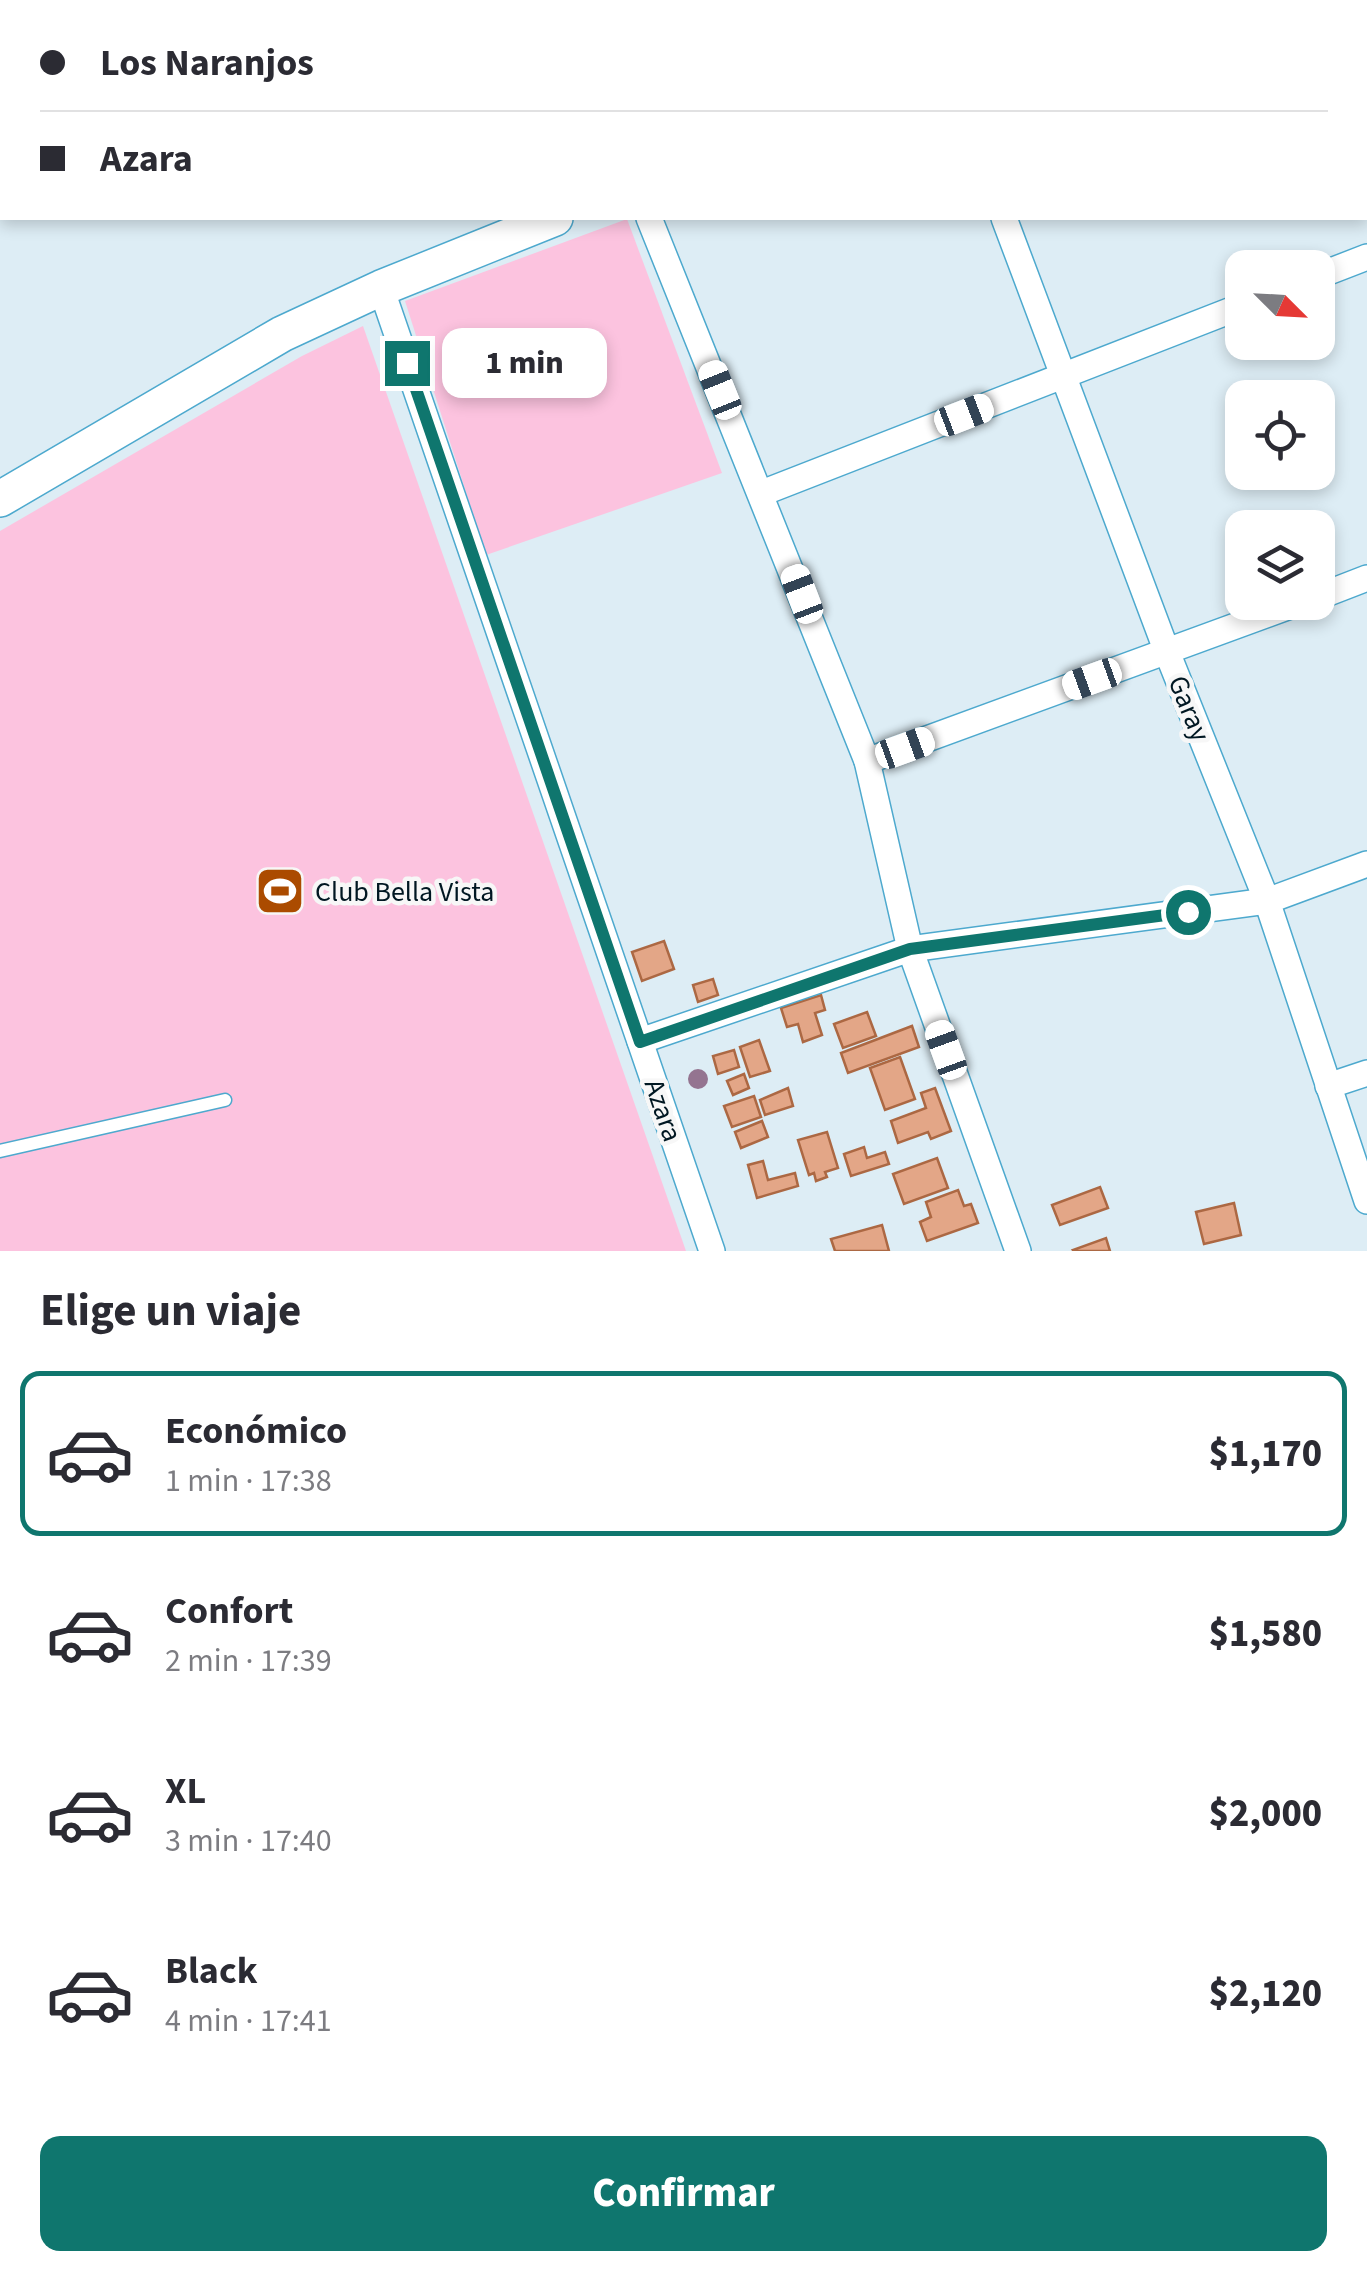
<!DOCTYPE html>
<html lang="es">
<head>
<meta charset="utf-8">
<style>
  :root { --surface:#fff; --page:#f2f2f3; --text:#2b2b33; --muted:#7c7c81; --line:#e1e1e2; --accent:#0f766e }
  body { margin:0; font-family:"Source Sans 3",sans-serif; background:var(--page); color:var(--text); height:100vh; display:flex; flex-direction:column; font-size:38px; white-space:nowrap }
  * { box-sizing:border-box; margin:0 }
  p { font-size:32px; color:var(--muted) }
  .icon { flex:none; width:55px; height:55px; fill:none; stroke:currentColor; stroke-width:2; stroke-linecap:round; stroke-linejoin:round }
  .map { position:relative; height:1251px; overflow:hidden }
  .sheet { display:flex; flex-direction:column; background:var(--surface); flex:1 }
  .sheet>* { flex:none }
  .banner { position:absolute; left:0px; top:0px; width:1368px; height:220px; box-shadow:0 5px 15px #0003; display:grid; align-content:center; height:220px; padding:0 40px; background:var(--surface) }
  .needle { width:65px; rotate:114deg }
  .fabs { position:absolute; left:1225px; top:250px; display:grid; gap:20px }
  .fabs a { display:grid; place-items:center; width:110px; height:110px; border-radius:20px; background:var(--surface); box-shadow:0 5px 15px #0003; font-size:50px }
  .end { position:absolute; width:45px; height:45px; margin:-22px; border:12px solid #0f766e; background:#fff; box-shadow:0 0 0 5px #fff }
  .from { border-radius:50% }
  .bubble { position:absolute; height:70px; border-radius:20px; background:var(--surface); box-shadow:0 5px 15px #0003; font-size:32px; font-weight:800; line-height:70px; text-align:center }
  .car { position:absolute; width:30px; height:60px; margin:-30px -15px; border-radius:12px; box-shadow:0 0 8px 2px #0007; background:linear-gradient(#fff 24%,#345 0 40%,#fff 0 76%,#345 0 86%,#fff 0) }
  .banner b { display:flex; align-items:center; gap:35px; height:95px; font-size:38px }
  .banner b+b { border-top:2px solid var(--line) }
  .banner i { width:25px; height:25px; background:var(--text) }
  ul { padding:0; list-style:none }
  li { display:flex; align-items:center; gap:30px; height:165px; margin:0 20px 15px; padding:0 20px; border:5px solid transparent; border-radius:20px }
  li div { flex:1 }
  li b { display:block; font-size:38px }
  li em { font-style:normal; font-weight:800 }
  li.on { border-color:var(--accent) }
  li>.icon { width:90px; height:90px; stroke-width:1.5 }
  h2 { padding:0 40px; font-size:45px; line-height:120px }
  .cta { display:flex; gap:20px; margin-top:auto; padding:20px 40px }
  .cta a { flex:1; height:115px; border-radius:20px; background:var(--accent); color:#fff; font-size:40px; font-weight:800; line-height:115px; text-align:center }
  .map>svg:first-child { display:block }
  .green { fill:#fcc3df }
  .building { fill:#e3a687; stroke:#ac6843; stroke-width:2.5 }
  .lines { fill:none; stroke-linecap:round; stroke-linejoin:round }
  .lane-casing { stroke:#4da9ce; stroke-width:15 }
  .street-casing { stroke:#4da9ce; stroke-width:28 }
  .secondary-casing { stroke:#4da9ce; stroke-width:38 }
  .lane { stroke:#fff; stroke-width:12 }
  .street { stroke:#fff; stroke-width:25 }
  .secondary { stroke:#fff; stroke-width:35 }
  .tree { fill:#947490 }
  .route { stroke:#0f766e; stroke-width:12 }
  .labels { text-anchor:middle; stroke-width:9; stroke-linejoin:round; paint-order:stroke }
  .street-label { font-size:28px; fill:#001722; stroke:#f7f7f7 }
  .poi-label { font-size:28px; fill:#001722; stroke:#f7f7f7; text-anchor:start }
</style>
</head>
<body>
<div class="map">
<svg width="1367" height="1251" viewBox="0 0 1367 1251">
  <rect width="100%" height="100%" fill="#ddedf5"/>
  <!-- green -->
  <g class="green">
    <polygon points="627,219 722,473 486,555 405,301"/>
    <polygon points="363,326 686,1251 0,1251 0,531 302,356"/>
  </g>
  <!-- building -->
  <g class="building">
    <polygon points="664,941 674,969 642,981 632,952"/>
    <polygon points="713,979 718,995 698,1002 693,985"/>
    <polygon points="821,995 825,1010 815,1013 822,1035 803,1042 798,1024 787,1027 781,1008"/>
    <polygon points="867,1012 876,1036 843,1048 834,1024"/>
    <polygon points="912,1026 919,1047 848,1073 841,1053"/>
    <polygon points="759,1040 770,1071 750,1077 740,1047"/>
    <polygon points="734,1050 739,1067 718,1074 713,1056"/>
    <polygon points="900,1057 915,1099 885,1110 870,1068"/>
    <polygon points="744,1074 749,1088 733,1095 727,1081"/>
    <polygon points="788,1088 793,1106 765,1115 760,1100"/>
    <polygon points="935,1088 951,1131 931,1139 928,1132 898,1143 891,1121 926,1108 921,1093"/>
    <polygon points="754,1096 761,1117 732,1127 724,1106"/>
    <polygon points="762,1121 768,1137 741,1148 735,1132"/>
    <polygon points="827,1132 838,1168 825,1172 827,1177 816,1181 814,1173 809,1175 798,1140"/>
    <polygon points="864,1147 867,1158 885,1152 889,1164 851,1176 844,1154"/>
    <polygon points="937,1158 948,1188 904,1204 893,1174"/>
    <polygon points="763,1161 768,1180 795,1173 798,1186 757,1198 748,1165"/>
    <polygon points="1100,1187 1108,1208 1060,1225 1052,1205"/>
    <polygon points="958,1190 964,1206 971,1204 978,1223 927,1241 920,1222 931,1217 926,1202"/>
    <polygon points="1234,1203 1241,1235 1204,1244 1196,1212"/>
    <polygon points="882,1225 889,1251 835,1251 831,1239"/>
    <polygon points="1106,1238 1110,1251 1074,1251 1073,1250"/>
  </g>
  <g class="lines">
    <!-- lane casing -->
    <g class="lane-casing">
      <polyline id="lane" points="0,1151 225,1100"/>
    </g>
    <!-- street casing -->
    <g class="street-casing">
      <g id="street">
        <polyline points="560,0 561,2"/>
        <polyline points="919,0 920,2"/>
        <polyline points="649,218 867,761 910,949 1018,1251"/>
        <polyline points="1004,218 1167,652 1267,901 1367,1201"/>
        <polyline points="1318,276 1367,257"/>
        <polyline points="381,288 712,1251"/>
        <polyline points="762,493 1242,306"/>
        <polyline points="1318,597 1367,578"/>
        <polyline points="867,761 1301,602"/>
        <polyline points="640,1041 910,949 1267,901 1367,864"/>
        <polyline points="1328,1086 1367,1073"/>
      </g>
    </g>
    <!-- secondary casing -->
    <g class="secondary-casing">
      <g id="secondary">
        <polyline points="1080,2 1086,0"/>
        <polyline points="0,499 282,334 381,288 555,218"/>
      </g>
    </g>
    <!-- lane -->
    <use href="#lane" class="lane"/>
    <!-- street -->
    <use href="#street" class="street"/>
    <!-- secondary -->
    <use href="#secondary" class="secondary"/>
  </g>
  <!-- trees -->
  <circle class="tree" cx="698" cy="1079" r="10"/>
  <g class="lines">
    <!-- route -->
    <polyline class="route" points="407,363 640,1042 910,949 1188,912"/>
  </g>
  <!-- icons -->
  <defs>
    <g id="stadium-square" transform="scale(2.5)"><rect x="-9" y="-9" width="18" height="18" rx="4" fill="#ab4b00" stroke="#f7f7f7"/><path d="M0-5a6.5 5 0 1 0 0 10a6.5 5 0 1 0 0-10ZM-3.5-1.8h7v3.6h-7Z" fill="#fff"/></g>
  </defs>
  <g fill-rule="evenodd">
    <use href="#stadium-square" x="280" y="891"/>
  </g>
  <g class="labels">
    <!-- street labels -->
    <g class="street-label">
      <text transform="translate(1190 708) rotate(68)" y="10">Garay</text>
      <text transform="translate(664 1110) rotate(71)" y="10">Azara</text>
    </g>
    <!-- poi labels -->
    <g class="poi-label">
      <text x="315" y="901">Club Bella Vista</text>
    </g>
  </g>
</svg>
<div class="fabs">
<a><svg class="needle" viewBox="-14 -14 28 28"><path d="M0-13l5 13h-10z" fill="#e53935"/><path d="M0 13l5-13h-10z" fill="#7c7c81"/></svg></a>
<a><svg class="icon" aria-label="locate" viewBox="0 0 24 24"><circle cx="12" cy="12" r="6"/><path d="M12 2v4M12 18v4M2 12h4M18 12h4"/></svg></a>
<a><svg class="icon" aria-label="layers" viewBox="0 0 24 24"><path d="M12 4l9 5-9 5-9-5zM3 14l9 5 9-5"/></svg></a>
</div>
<i class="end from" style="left:1188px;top:912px"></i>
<i class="end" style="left:407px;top:363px"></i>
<div class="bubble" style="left:442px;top:328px;width:165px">1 min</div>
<i class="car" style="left:720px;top:390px;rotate:338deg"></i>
<i class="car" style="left:964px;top:415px;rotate:69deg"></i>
<i class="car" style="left:802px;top:594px;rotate:339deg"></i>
<i class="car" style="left:1092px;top:679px;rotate:250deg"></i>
<i class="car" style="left:905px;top:748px;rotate:70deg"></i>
<i class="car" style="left:946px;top:1050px;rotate:340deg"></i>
<div class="banner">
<b><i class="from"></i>Los Naranjos</b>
<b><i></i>Azara</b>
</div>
</div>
<section class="sheet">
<h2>Elige un viaje</h2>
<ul>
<li class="on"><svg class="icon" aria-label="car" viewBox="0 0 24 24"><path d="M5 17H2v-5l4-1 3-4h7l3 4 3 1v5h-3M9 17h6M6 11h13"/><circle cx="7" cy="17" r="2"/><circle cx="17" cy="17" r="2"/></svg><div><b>Económico</b><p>1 min · 17:38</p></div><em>$1,170</em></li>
<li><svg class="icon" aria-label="car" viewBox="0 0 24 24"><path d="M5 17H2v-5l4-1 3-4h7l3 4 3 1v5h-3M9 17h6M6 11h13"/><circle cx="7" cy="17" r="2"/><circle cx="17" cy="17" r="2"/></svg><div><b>Confort</b><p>2 min · 17:39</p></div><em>$1,580</em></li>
<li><svg class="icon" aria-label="car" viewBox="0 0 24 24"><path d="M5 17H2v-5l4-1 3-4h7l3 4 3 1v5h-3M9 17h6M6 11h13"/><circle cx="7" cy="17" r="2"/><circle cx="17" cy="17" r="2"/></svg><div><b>XL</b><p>3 min · 17:40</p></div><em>$2,000</em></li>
<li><svg class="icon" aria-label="car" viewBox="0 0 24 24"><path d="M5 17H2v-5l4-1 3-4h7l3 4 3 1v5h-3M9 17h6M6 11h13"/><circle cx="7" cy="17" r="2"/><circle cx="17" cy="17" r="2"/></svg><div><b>Black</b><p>4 min · 17:41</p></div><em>$2,120</em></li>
</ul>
<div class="cta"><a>Confirmar</a></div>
</section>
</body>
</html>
